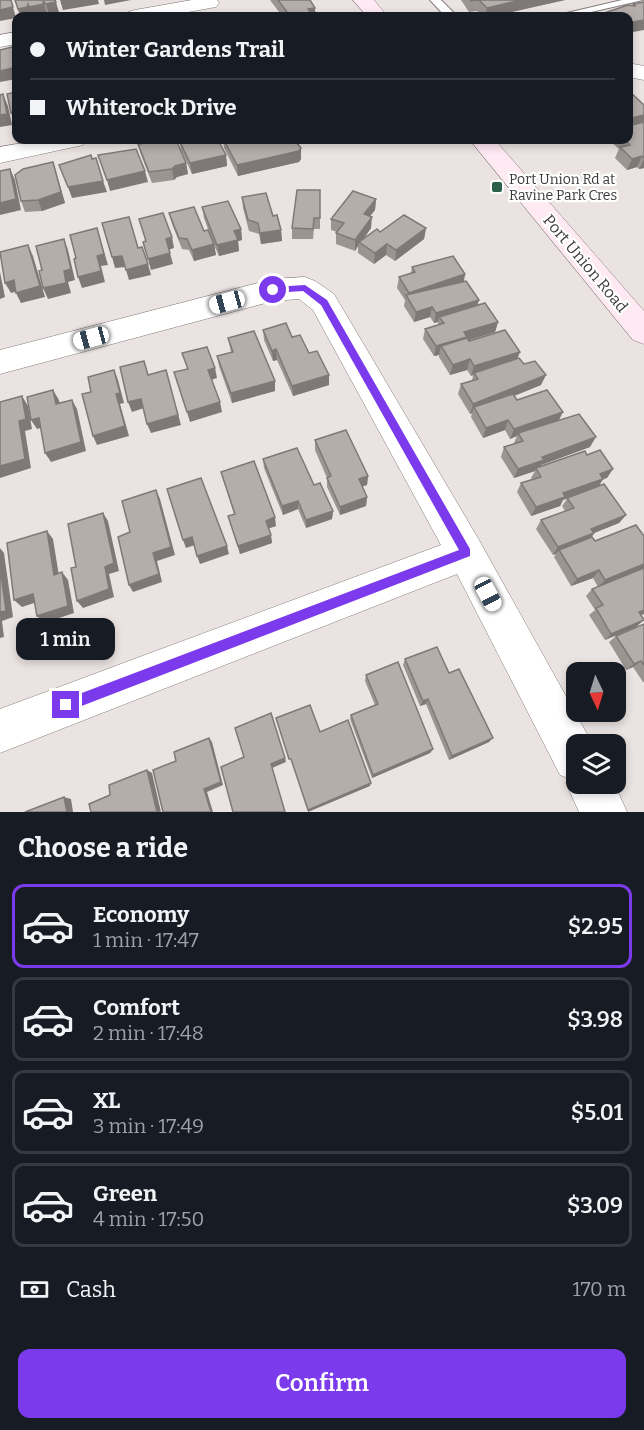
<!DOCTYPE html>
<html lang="en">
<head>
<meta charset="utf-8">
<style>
  :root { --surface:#171b24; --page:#20242c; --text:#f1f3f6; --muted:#9ea1a6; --line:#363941; --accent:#7c3aed }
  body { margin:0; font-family:Bitter,serif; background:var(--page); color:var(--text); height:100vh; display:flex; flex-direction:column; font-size:22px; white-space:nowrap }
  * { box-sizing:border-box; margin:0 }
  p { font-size:20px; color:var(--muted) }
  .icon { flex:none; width:33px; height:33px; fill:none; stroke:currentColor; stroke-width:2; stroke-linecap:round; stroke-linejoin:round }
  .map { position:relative; height:812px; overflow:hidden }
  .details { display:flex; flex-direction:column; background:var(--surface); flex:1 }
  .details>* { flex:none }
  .banner { position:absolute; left:12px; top:12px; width:621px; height:132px; border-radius:12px; box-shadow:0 3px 9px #0003; display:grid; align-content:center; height:132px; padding:0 18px; background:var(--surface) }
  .needle { width:39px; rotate:176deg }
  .fabs { position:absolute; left:566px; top:662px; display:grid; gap:12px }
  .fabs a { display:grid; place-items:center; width:60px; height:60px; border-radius:12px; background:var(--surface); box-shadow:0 3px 9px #0003; font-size:30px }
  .end { position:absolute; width:27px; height:27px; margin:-14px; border:8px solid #7c3aed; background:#fff; box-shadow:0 0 0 3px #fff }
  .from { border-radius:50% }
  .bubble { position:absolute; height:42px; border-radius:12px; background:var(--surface); box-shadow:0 3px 9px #0003; font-size:20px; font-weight:600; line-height:42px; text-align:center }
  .car { position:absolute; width:18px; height:36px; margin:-18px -9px; border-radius:8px; box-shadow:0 0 4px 2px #0007; background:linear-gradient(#fff 24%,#345 0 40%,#fff 0 76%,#345 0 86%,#fff 0) }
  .banner b { display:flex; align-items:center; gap:21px; height:57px; font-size:22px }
  .banner b+b { border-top:2px solid var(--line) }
  .banner i { width:15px; height:15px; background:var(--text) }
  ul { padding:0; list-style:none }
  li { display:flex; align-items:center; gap:18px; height:84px; margin:0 12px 9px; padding:0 6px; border:3px solid var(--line); border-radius:12px }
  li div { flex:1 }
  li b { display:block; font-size:22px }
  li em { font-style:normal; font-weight:600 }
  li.current { border-color:var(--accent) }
  li>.icon { width:54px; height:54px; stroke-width:1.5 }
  h2 { padding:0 18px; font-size:27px; line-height:72px }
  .pay { display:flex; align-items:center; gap:15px; height:66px; padding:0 18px; font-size:22px }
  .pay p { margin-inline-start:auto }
  .action { display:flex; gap:12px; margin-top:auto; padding:12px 18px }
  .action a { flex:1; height:69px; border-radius:12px; background:var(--accent); color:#fff; font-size:24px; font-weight:600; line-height:69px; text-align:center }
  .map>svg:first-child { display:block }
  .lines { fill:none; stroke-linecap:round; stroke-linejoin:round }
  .lane-casing { stroke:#847d7c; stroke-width:2 }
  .street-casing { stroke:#847d7c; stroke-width:1 }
  .secondary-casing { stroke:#847d7c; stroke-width:1 }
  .lane { fill:#fff; fill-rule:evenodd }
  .street { fill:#fff; fill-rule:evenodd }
  .secondary { fill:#ffeaf3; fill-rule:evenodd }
  .wall { fill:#9b9592 }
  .shaded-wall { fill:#7e7977 }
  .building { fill:#b4adaa; stroke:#7e7977; stroke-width:1.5 }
  .route { fill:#7c3aed }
  .poi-dot { fill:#2b6249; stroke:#fff; stroke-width:2 }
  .labels { text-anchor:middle; stroke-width:4.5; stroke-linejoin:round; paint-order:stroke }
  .far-poi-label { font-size:14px; fill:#3d3a3a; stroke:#fff; text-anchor:start }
  .street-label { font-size:16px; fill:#3d3a3a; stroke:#fff }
</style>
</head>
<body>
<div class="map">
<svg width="644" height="812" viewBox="0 0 644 812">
  <rect width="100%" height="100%" fill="#ebe3e2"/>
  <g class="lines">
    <!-- lane casing -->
    <g class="lane-casing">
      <g id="lane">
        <polygon points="430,0 441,0 457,16 445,16"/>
        <polygon points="622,0 643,0 574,16 554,16"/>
      </g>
    </g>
    <!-- street casing -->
    <g class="street-casing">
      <g id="street">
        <polygon points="192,0 217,0 219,3 216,7 166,16 125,16 128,12 135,10"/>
        <polygon points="16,32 16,44 0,47 0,35"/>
        <polygon points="628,63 644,66 644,80 628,77"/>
        <polygon points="40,140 86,140 83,145 0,163 0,147"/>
        <polygon points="305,277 315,281 334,294 479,540 592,743 576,744 576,783 614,783 627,812 579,812 566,783 568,778 560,775 457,574 0,753 0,709 441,545 313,310 299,299 273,301 0,374 0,350 273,279"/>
      </g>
    </g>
    <!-- secondary casing -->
    <g class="secondary-casing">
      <g id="secondary">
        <polygon points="353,0 374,0 387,16 367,16"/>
        <polygon points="470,140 495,140 644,311 644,344 633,340"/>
      </g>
    </g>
    <!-- lane -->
    <use href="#lane" class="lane"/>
    <!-- street -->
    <use href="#street" class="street"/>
    <!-- secondary -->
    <use href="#secondary" class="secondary"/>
  </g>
  <!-- wall -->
  <g class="wall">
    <polygon points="15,0 55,0 59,13 49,14 46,12 47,15 32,15 31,16 20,16"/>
    <polygon points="270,0 310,0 315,12 319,16 282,16"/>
    <polygon points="461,0 565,0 494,16 483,16 477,11 469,12"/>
    <polygon points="644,2 628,16 606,16 607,12 633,6 633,4"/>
    <polygon points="644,105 644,168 639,169 637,167 627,170 615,158 619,149 610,141 611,140 628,140"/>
    <polygon points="179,140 226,155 227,166 192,174 181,150"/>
    <polygon points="223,140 276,140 301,148 301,159 299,162 238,176 224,148"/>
    <polygon points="172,143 186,163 188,174 177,177 174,180 152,183 141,155 138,144"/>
    <polygon points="53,162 65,203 42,211 25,212 21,201"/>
    <polygon points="320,190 320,229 314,229 313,239 292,239 292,228"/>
    <polygon points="242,197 273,216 281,230 282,241 261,244 259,234 249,231 243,208"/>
    <polygon points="376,199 375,210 370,216 371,228 364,239 380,232 426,228 424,239 395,261 386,255 374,264 358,253 358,246 355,251 336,244 336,233 337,232 331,230 331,219"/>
    <polygon points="202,207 241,229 242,240 238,241 239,251 219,256 214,245 216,255 194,261 189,250 182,249 172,224 169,213 204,231 213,243 204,218"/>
    <polygon points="412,267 465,274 464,281 478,306 498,322 495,332 468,340 469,341 517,359 524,364 541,385 514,396 517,400 559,420 590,447 541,465 540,467 587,455 607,478 603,479 599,485 626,515 619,523 594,533 592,537 644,614 641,615 636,627 644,624 644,682 643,682 633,667 626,670 609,642 616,636 634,628 605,640 589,615 595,610 586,596 592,589 598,587 593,578 571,586 554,557 556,554 553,555 536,529 541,520 565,511 562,506 567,499 563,500 560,506 531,516 517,492 521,483 532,479 531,478 535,471 514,478 501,457 504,447 515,444 514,443 517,436 510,439 505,430 483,438 471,417 472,413 470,414 458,394 461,384 472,381 473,375 471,376 467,370 450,375 439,357 439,355 434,356 423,339 425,329 438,325 438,322 434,323 430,317 414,322 404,306 405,300 397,288 399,277 411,273"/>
    <polygon points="263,330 292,337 309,353 329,385 293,396 277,360 273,361 264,340"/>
    <polygon points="228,338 275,391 232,403 219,366 217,356 231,352"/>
    <polygon points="315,440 368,476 367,485 362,486 367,497 366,506 340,515 327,487 327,478 315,450"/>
    <polygon points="263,459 314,485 333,511 332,519 306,528 298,509 283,515 264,468"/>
    <polygon points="221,472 276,526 269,528 272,543 240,554 228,516 234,514"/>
    <polygon points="405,659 489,742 449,760 426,704 420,706 403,665"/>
    <polygon points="366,675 433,749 430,753 372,778 350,719 351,715 375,705 365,681"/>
  </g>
  <!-- shaded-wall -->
  <g class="shaded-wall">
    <polygon points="11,0 16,18 0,21 0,10"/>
    <polygon points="60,0 98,0 99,4 63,10"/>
    <polygon points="104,0 131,0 105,5"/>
    <polygon points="521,0 565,0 494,16 485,16 487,8"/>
    <polygon points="56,2 59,13 49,14 46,4"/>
    <polygon points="28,4 44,4 47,15 38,16 32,16 32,15 31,16 20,16 18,9"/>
    <polygon points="315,8 315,16 308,9"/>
    <polygon points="644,20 644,30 628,33 628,23"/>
    <polygon points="16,67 16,79 0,82 0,71"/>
    <polygon points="3,94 8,106 12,125 0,127 0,115"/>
    <polygon points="16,112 16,124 15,124 11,113"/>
    <polygon points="644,115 644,125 628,129 628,119"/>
    <polygon points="301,148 301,159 299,162 238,176 237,165"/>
    <polygon points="226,155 227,166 192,174 190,163"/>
    <polygon points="642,156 637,167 627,170 632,159"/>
    <polygon points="644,159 644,168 639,169"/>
    <polygon points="53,162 65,203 42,211 38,200"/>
    <polygon points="186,163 188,174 177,177 174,180 172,169 175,166"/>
    <polygon points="10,169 15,180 21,210 0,215 0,203"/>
    <polygon points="145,171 148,182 110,191 107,180"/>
    <polygon points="103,181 107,192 72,198 68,187"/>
    <polygon points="376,199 375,210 363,225 364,214"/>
    <polygon points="372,217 371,228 360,243 359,242 358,246 355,251 355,240"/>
    <polygon points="97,228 108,265 101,266 105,282 82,288 78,277 97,256"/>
    <polygon points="426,228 424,239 395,261 396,250"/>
    <polygon points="241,229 242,240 238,241 239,251 219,256 217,245 234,231"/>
    <polygon points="281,230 282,241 261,244 260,233"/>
    <polygon points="172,237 174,248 168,250 166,239"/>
    <polygon points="64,239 68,250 75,280 68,282 71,293 48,299 43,288 64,271"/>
    <polygon points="214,244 216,255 194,261 192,250"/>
    <polygon points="387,244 386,255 374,264 375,253"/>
    <polygon points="28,245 33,256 45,297 21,303 16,293"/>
    <polygon points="170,253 173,264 151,270 148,259"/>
    <polygon points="122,256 125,267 115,268 112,257"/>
    <polygon points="148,264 151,275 129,280 126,270"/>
    <polygon points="0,272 5,297 0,299"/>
    <polygon points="465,274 463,285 408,299 409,293"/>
    <polygon points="14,280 19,291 11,293 5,283"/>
    <polygon points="479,300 476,310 439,317 438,322 434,323 436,313"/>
    <polygon points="432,307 430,317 414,322 416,312"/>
    <polygon points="498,322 495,332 466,341 441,346 439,355 434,356 436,346 464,332"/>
    <polygon points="276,349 277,360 273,361 272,351"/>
    <polygon points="520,352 516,362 474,373 473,375 471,376 474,366"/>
    <polygon points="470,359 467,370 450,375 453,365"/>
    <polygon points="215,368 217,378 211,380 208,370"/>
    <polygon points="114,370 118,380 124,403 120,404 129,436 97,445 93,436 116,394"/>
    <polygon points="166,370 181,425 151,433 147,424"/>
    <polygon points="329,375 329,385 293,396 292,386"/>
    <polygon points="546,375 541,385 476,411 474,407 472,413 470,414 473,404"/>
    <polygon points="275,381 275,391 232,403 231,393"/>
    <polygon points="53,390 59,400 61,414 56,404"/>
    <polygon points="22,396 28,406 32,429 25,431 31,468 0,478 0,466 19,421"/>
    <polygon points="141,399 144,408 132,412 128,402"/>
    <polygon points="72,400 77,409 86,451 51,462 45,453"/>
    <polygon points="220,402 222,412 190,422 187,412"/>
    <polygon points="563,412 558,422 518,433 517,436 510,439 514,429"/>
    <polygon points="39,418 44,427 37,429 31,420"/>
    <polygon points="508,420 505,430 483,438 486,428"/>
    <polygon points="596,437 590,447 541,465 539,469 536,468 535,471 514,478 518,469 542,457"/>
    <polygon points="613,469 607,478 603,479 598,488 567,498 563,500 560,506 531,516 536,507 600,474"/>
    <polygon points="368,476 367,485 358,488 359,479"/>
    <polygon points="156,490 160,499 175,555 157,561 162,582 133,592 129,585 153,553"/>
    <polygon points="367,497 366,506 340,515 340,507"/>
    <polygon points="298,501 298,509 283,515 282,506"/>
    <polygon points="333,511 332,519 306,528 306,520"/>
    <polygon points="103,513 108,521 119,571 109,574 114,597 83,608 77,601 105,567"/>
    <polygon points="626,515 619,523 594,533 588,542 559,550 556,554 553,555 558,547 591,529"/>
    <polygon points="275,517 276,526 267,529 266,521"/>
    <polygon points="47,531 53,539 60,582 54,575"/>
    <polygon points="271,535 272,543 240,554 238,546"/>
    <polygon points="192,537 195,545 186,548 183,540"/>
    <polygon points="227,546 229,554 200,564 197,556"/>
    <polygon points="0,548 4,553 13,617 2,621 4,637 0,638"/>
    <polygon points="644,564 644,569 598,587 605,580"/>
    <polygon points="599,570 593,578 571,586 577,579"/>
    <polygon points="62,572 68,580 74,613 44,623 37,616"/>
    <polygon points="33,594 40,601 22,607 14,600"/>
    <polygon points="644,610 644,614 631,619 639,612"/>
    <polygon points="644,620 636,627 605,640 611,634"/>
    <polygon points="641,661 633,667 626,670 634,664"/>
    <polygon points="428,699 426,704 420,706 423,701"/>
    <polygon points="209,738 212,742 223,785 207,792 213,812 211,812 204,789"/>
    <polygon points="493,738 489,742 449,760 452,756"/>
    <polygon points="433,749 430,753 372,778 373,775"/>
    <polygon points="285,758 286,762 272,768 271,764"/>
    <polygon points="147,770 152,773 161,812 157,812"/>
    <polygon points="371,783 370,786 308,812 308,810"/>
    <polygon points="64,797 71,799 73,812 67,812"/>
  </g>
  <!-- building -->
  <g class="building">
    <polygon points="0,0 11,0 13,7 0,10"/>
    <polygon points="15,0 55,0 56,2 46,4 43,1 44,4 29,7 28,4 27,7 18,9"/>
    <polygon points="278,0 310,0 315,8 308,9 311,13 315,12 319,16 290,16"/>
    <polygon points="470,0 521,0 487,8 479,0 471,1"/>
    <polygon points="644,2 644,20 628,23 628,16 613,16 607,12 628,5 636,6 633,4"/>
    <polygon points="194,14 202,16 179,16"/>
    <polygon points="16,46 16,67 0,71 0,50"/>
    <polygon points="628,90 644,105 644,115 628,119"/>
    <polygon points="16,92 16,112 11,113 7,94"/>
    <polygon points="3,94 7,114 0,115 0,95"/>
    <polygon points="644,122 644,158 642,156 632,159 620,147 630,145 625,140 628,140 628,126"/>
    <polygon points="170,140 171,140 172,143 177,142 186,163 175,166 172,169 149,172 138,144"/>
    <polygon points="179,140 218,140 226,155 190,163"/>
    <polygon points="224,140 276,140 297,143 301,148 299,151 237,165"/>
    <polygon points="136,149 145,171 107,180 98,155"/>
    <polygon points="91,155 92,159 96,158 103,181 68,187 59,165"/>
    <polygon points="53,162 61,192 38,200 21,201 15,175 23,169"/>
    <polygon points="10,169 16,199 0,203 0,171"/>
    <polygon points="297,190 320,190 320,218 314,218 313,229 292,228"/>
    <polygon points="353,191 376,199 364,214 372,217 355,240 336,233 344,223 331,219"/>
    <polygon points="266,193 273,216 277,215 281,230 260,233 258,223 248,220 242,197"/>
    <polygon points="228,201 241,229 234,231 238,240 217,245 202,207"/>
    <polygon points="194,207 204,231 208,230 214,244 192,250 187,239 179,238 169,213"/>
    <polygon points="163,213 172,237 166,239 170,253 148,259 143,242 146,241 139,219"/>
    <polygon points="404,215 426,228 396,250 387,244 375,253 359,242 377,229 380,232"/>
    <polygon points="129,217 138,248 142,247 148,264 126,270 122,256 112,257 102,223"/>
    <polygon points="97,228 104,254 97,256 101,271 78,277 74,259 76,258 70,235"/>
    <polygon points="64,239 71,269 64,271 66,283 43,288 39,271 42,270 36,246"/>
    <polygon points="28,245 40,286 16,293 14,280 5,283 0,252"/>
    <polygon points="453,256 465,274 409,293 399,277 415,272 412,267"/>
    <polygon points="466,281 479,300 436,313 432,307 416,312 406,295"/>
    <polygon points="485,303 498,322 464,332 467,337 436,346 425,329 444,323 439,317"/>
    <polygon points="286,323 292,337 300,335 309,353 317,351 329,375 292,386 276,349 272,351 263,330"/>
    <polygon points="505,330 520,352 474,366 470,359 453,365 441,346 467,338 469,341"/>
    <polygon points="254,331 275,381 231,393 217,356 233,352 228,338"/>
    <polygon points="207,347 215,368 208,370 220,402 187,412 174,372 188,369 182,353"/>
    <polygon points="519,358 524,364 535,361 546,375 473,404 461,384 478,379 474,373"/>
    <polygon points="144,361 148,375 166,370 178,415 147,424 141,399 128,402 120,367"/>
    <polygon points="114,370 120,393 116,394 125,426 93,436 82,394 91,392 88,377"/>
    <polygon points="53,390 56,404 72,400 81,442 45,453 39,418 31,420 27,397"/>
    <polygon points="547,390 563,412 514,429 508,420 486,428 474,407 513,394 517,400"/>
    <polygon points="22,396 26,419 19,421 25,459 0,466 0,402"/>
    <polygon points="579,414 596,437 542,457 544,460 518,469 504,447 523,441 518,433"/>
    <polygon points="346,430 368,476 359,479 367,497 340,507 327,478 331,476 315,440"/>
    <polygon points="297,448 314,485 320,483 333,511 306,520 298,501 282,506 263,459"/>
    <polygon points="600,450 613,469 600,474 603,479 563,493 565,497 536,507 521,483 541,477 536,468 585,451 587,455"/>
    <polygon points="254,461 275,517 266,521 271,535 238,546 228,516 235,514 221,472"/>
    <polygon points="201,478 227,546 197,556 192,537 183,540 167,489"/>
    <polygon points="604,484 626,515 591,529 594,533 558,547 541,520 574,508 567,498"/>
    <polygon points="156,490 171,547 153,553 159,574 129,585 118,537 130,532 122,501"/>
    <polygon points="103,513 114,563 105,567 109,589 77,601 71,568 76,567 68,524"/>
    <polygon points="636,525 644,536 644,564 605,580 599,570 577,579 559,550 592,537 595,541"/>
    <polygon points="47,531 54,575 62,572 68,606 37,616 33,594 14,600 7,543"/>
    <polygon points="0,567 6,611 0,612"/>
    <polygon points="644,568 644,610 639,612 644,620 611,634 596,608 603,605 592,589"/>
    <polygon points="644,624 644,665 641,661 634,664 616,636"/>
    <polygon points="437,647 449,673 459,669 493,738 452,756 428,699 423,701 405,659"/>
    <polygon points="398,662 433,749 373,775 351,715 378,704 366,675"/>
    <polygon points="310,705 320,732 348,720 371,783 308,810 291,759 289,759 276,718"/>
    <polygon points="271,713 285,758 271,764 285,812 233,812 221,767 244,757 235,728"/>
    <polygon points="209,738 221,782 204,789 211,812 163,812 153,770 176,761 174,752"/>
    <polygon points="147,770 157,812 91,812 89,804 110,795 109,785"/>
    <polygon points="64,797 67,812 25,812"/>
  </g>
  <!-- route -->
  <polygon class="route" points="305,285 327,300 470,549 470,556 66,712 62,710 62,701 66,699 459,550 321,305 303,291 273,293 269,290 273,287"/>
  <!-- markers -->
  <rect class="poi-dot" x="491" y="181" width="12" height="12" rx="3"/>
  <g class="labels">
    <!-- far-poi labels -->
    <g class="far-poi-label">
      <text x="509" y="184">Port Union Rd at<tspan x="509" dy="16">Ravine Park Cres</tspan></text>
    </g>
    <!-- street labels -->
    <g class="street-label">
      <text transform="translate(586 263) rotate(50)" y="6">Port Union Road</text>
    </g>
  </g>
</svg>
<div class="fabs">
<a><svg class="needle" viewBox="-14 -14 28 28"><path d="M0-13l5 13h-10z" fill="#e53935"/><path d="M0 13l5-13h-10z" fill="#9ea1a6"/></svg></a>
<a><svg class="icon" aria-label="layers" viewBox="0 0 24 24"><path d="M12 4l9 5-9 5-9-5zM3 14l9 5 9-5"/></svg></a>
</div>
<i class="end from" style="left:273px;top:290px"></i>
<i class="end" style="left:66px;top:705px"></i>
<div class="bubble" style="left:16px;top:618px;width:99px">1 min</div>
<i class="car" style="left:227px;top:302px;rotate:255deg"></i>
<i class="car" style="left:91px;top:338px;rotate:255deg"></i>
<i class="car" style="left:488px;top:594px;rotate:152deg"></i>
<div class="banner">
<b><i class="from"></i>Winter Gardens Trail</b>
<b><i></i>Whiterock Drive</b>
</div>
</div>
<section class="details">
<h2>Choose a ride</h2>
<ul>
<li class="current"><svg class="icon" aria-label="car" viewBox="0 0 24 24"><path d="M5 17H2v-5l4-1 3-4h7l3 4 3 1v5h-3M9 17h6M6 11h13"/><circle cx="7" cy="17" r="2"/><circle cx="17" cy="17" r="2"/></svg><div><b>Economy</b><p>1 min · 17:47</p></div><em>$2.95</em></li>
<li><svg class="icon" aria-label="car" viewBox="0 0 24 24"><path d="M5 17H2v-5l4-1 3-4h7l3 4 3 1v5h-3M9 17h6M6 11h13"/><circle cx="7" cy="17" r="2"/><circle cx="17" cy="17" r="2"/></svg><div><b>Comfort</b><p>2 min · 17:48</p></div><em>$3.98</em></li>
<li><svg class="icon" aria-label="car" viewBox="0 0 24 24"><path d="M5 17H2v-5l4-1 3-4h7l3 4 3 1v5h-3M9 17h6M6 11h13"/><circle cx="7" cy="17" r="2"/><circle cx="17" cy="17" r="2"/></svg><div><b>XL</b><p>3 min · 17:49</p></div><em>$5.01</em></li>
<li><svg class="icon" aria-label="car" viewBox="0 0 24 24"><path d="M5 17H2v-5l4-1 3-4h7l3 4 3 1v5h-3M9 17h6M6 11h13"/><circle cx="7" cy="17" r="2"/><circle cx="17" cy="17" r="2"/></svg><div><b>Green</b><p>4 min · 17:50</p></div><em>$3.09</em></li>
</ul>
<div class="pay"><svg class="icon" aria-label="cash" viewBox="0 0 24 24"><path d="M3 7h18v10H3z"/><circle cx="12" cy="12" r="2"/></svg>Cash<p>170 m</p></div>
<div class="action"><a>Confirm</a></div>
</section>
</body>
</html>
